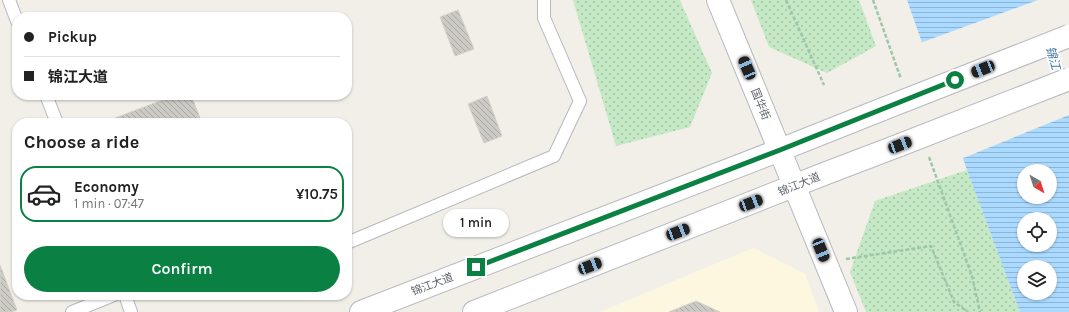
<!DOCTYPE html>
<html lang="en">
<head>
<meta charset="utf-8">
<style>
  :root { --surface:#fff; --page:#f2f2f2; --text:#222; --muted:#767676; --line:#e0e0e0; --accent:#0b8043 }
  body { margin:0; font-family:Karla,"Noto Sans SC",sans-serif; background:var(--page); color:var(--text); height:100vh; display:flex; flex-direction:column; font-size:15px; white-space:nowrap }
  * { box-sizing:border-box; margin:0 }
  p { font-size:13px; color:var(--muted) }
  .icon { flex:none; width:22px; height:22px; fill:none; stroke:currentColor; stroke-width:2; stroke-linecap:round; stroke-linejoin:round }
  .map { position:relative; flex:1; overflow:hidden }
  .sheet { position:absolute; left:12px; top:118px; width:340px; height:182px; display:flex; flex-direction:column; background:var(--surface); border-radius:16px; box-shadow:0 1px 3px #0004 }
  .sheet>* { flex:none }
  .banner { position:absolute; left:12px; top:12px; width:340px; height:88px; border-radius:16px; box-shadow:0 1px 3px #0004; display:grid; align-content:center; height:88px; padding:0 12px; background:var(--surface) }
  .needle { width:26px; rotate:141deg }
  .fabs { position:absolute; left:1017px; top:164px; display:grid; gap:8px }
  .fabs a { display:grid; place-items:center; width:40px; height:40px; border-radius:50%; background:var(--surface); box-shadow:0 1px 3px #0004; font-size:20px }
  .end { position:absolute; width:18px; height:18px; margin:-9px; border:5px solid #0b8043; background:#fff; box-shadow:0 0 0 2px #fff }
  .from { border-radius:50% }
  .bubble { position:absolute; height:28px; border-radius:14px; background:var(--surface); box-shadow:0 1px 3px #0004; font-size:13px; font-weight:600; line-height:28px; text-align:center }
  .car { position:absolute; width:12px; height:24px; margin:-12px -6px; border-radius:5px; box-shadow:0 0 3px 1px #0007; background:linear-gradient(#222 24%,#8ab4d8 0 40%,#222 0 76%,#8ab4d8 0 86%,#222 0) }
  .banner b { display:flex; align-items:center; gap:14px; height:38px; font-size:15px }
  .banner b+b { border-top:1px solid var(--line) }
  .banner i { width:10px; height:10px; background:var(--text) }
  ul { padding:0; list-style:none }
  li { display:flex; align-items:center; gap:12px; height:56px; margin:0 8px 6px; padding:0 4px; border:2px solid transparent; border-radius:16px }
  li div { flex:1 }
  li b { display:block; font-size:15px }
  li em { font-style:normal; font-weight:600 }
  li.current { border-color:var(--accent) }
  li>.icon { width:36px; height:36px; stroke-width:1.5 }
  h2 { padding:0 12px; font-size:18px; line-height:48px }
  .primary-button { display:flex; gap:8px; margin-top:auto; padding:8px 12px }
  .primary-button a { flex:1; height:46px; border-radius:24px; background:var(--accent); color:#fff; font-size:16px; font-weight:600; line-height:46px; text-align:center }
  .map>svg:first-child { display:block }
  .commercial { fill:#fef7e0 }
  .grass { fill:url(#grass-dots) }
  .water { fill:url(#water-rules); fill-rule:evenodd }
  .pier { fill:#f1efe8 }
  .building { fill:url(#building-back-hatch); stroke:#d6d1c6 }
  .lines { fill:none; stroke-linecap:round; stroke-linejoin:round }
  .service-casing { stroke:#b5b8bc; stroke-width:14 }
  .tertiary-casing { stroke:#b5b8bc; stroke-width:24 }
  .secondary-casing { stroke:#b6babf; stroke-width:24 }
  .path { stroke:#9cc7a9; stroke-width:2.5; stroke-dasharray:4 2; stroke-linecap:butt }
  .service { stroke:#fff; stroke-width:12 }
  .tertiary { stroke:#fff; stroke-width:22 }
  .secondary { stroke:#fff; stroke-width:22 }
  .secondary-bridge-casing { stroke:#b6babf; stroke-width:24; stroke-linecap:butt }
  .secondary-bridge { stroke:#fff; stroke-width:22 }
  .route { stroke:#0b8043; stroke-width:5 }
  .labels { text-anchor:middle; stroke-width:3.5; stroke-linejoin:round; paint-order:stroke }
  .street-label { font-size:11px; fill:#5f6368; stroke:#fff }
  .water-label { font-size:12px; font-style:italic; fill:#4174aa; stroke:#fff }
</style>
</head>
<body>
<div class="map">
<svg width="1069" height="312" viewBox="0 0 1069 312">
  <defs>
    <pattern id="grass-dots" width="8" height="8" patternUnits="userSpaceOnUse"><rect width="8" height="8" fill="#c5e8c5"/><path d="M2 2h.1M6 6h.1" fill="none" stroke="#a3c0a4" stroke-width="1.8" stroke-linecap="round"/></pattern>
    <pattern id="water-rules" width="6" height="5" patternUnits="userSpaceOnUse"><rect width="6" height="5" fill="#aadaff"/><path d="M0 2.5h6" fill="none" stroke="#8eb4d2"/></pattern>
    <pattern id="building-back-hatch" width="6" height="6" patternUnits="userSpaceOnUse"><rect width="6" height="6" fill="#cccac5"/><path d="M-1 5l2 2M0 0l6 6M5-1l2 2" fill="none" stroke="#a9a8a4"/></pattern>
  </defs>
  <rect width="100%" height="100%" fill="#f1efe8"/>
  <!-- commercial -->
  <polygon class="commercial" points="753,248 805,274 819,312 600,312"/>
  <!-- grass -->
  <g class="grass">
    <polygon points="573,0 680,0 712,73 690,127 616,146"/>
    <polygon points="751,0 859,0 876,46 827,73 769,47"/>
    <polygon points="967,170 1020,312 866,312 850,272 875,201"/>
  </g>
  <!-- water -->
  <path class="water" d="M 907,0 L 1069,0 L 1069,312 L 1020,312 L 967,170 ZM 1024,171 L 1050,171 L 1050,197 L 1024,197 ZM 1024,219 L 1050,219 L 1050,245 L 1024,245 ZM 1024,267 L 1050,267 L 1050,293 L 1024,293 Z"/>
  <!-- pier -->
  <polygon class="pier" points="1038,0 1069,0 1069,115 961,159 920,43"/>
  <!-- building -->
  <g class="building">
    <polygon points="458,10 474,49 455,56 440,17"/>
    <polygon points="176,95 191,95 202,123 116,123 115,118"/>
    <polygon points="487,96 502,136 484,143 468,104"/>
    <polygon points="0,265 17,310 11,312 0,312"/>
    <polygon points="696,301 720,312 669,312"/>
  </g>
  <g class="lines">
    <!-- service casing -->
    <g class="service-casing">
      <g id="service">
        <polyline points="9,0 17,21"/>
        <polyline points="46,95 57,123"/>
        <polyline points="347,243 554,156 580,101 544,18 544,0"/>
        <polyline points="125,295 131,312"/>
        <polyline points="72,312 114,295"/>
      </g>
    </g>
    <!-- tertiary casing -->
    <g class="tertiary-casing">
      <polyline id="tertiary" points="718,0 846,312"/>
    </g>
    <!-- secondary casing -->
    <g class="secondary-casing">
      <g id="secondary">
        <polyline points="361,312 780,150 883,109"/>
        <polyline points="474,312 824,174 900,145"/>
      </g>
    </g>
    <!-- path -->
    <g class="path">
      <polyline points="786,0 824,85"/>
      <polyline points="873,0 901,79"/>
      <polyline points="929,157 972,276 980,312"/>
      <polyline points="846,259 931,246 954,302 968,312"/>
    </g>
    <!-- service -->
    <use href="#service" class="service"/>
    <!-- tertiary -->
    <use href="#tertiary" class="tertiary"/>
    <!-- secondary -->
    <use href="#secondary" class="secondary"/>
    <!-- secondary-bridge casing -->
    <g class="secondary-bridge-casing">
      <g id="secondary-bridge">
        <polyline points="883,109 1069,36"/>
        <polyline points="900,145 1069,79"/>
      </g>
    </g>
    <!-- secondary-bridge -->
    <use href="#secondary-bridge" class="secondary-bridge"/>
  </g>
  <g class="lines">
    <!-- route -->
    <polyline class="route" points="476,267 780,150 955,80"/>
  </g>
  <g class="labels">
    <!-- street labels -->
    <g class="street-label">
      <text transform="translate(761 104) rotate(68)" y="4">国华街</text>
      <text transform="translate(799 184) rotate(-22)" y="4">锦江大道</text>
      <text transform="translate(432 284) rotate(-21)" y="4">锦江大道</text>
    </g>
    <!-- water labels -->
    <g class="water-label">
      <text transform="translate(1053 58) rotate(75)" y="4">锦江</text>
    </g>
  </g>
</svg>
<div class="fabs">
<a><svg class="needle" viewBox="-14 -14 28 28"><path d="M0-13l5 13h-10z" fill="#e53935"/><path d="M0 13l5-13h-10z" fill="#767676"/></svg></a>
<a><svg class="icon" aria-label="locate" viewBox="0 0 24 24"><circle cx="12" cy="12" r="6"/><path d="M12 2v4M12 18v4M2 12h4M18 12h4"/></svg></a>
<a><svg class="icon" aria-label="layers" viewBox="0 0 24 24"><path d="M12 4l9 5-9 5-9-5zM3 14l9 5 9-5"/></svg></a>
</div>
<i class="end from" style="left:955px;top:80px"></i>
<i class="end" style="left:476px;top:267px"></i>
<div class="bubble" style="left:443px;top:209px;width:66px">1 min</div>
<i class="car" style="left:747px;top:68px;rotate:337deg"></i>
<i class="car" style="left:983px;top:69px;rotate:248deg"></i>
<i class="car" style="left:900px;top:145px;rotate:69deg"></i>
<i class="car" style="left:751px;top:203px;rotate:69deg"></i>
<i class="car" style="left:678px;top:232px;rotate:69deg"></i>
<i class="car" style="left:821px;top:250px;rotate:158deg"></i>
<i class="car" style="left:590px;top:266px;rotate:69deg"></i>
<div class="banner">
<b><i class="from"></i>Pickup</b>
<b><i></i>锦江大道</b>
</div>
<section class="sheet">
<h2>Choose a ride</h2>
<ul>
<li class="current"><svg class="icon" aria-label="car" viewBox="0 0 24 24"><path d="M5 17H2v-5l4-1 3-4h7l3 4 3 1v5h-3M9 17h6M6 11h13"/><circle cx="7" cy="17" r="2"/><circle cx="17" cy="17" r="2"/></svg><div><b>Economy</b><p>1 min · 07:47</p></div><em>¥10.75</em></li>
</ul>
<div class="primary-button"><a>Confirm</a></div>
</section>
</div>
</body>
</html>
